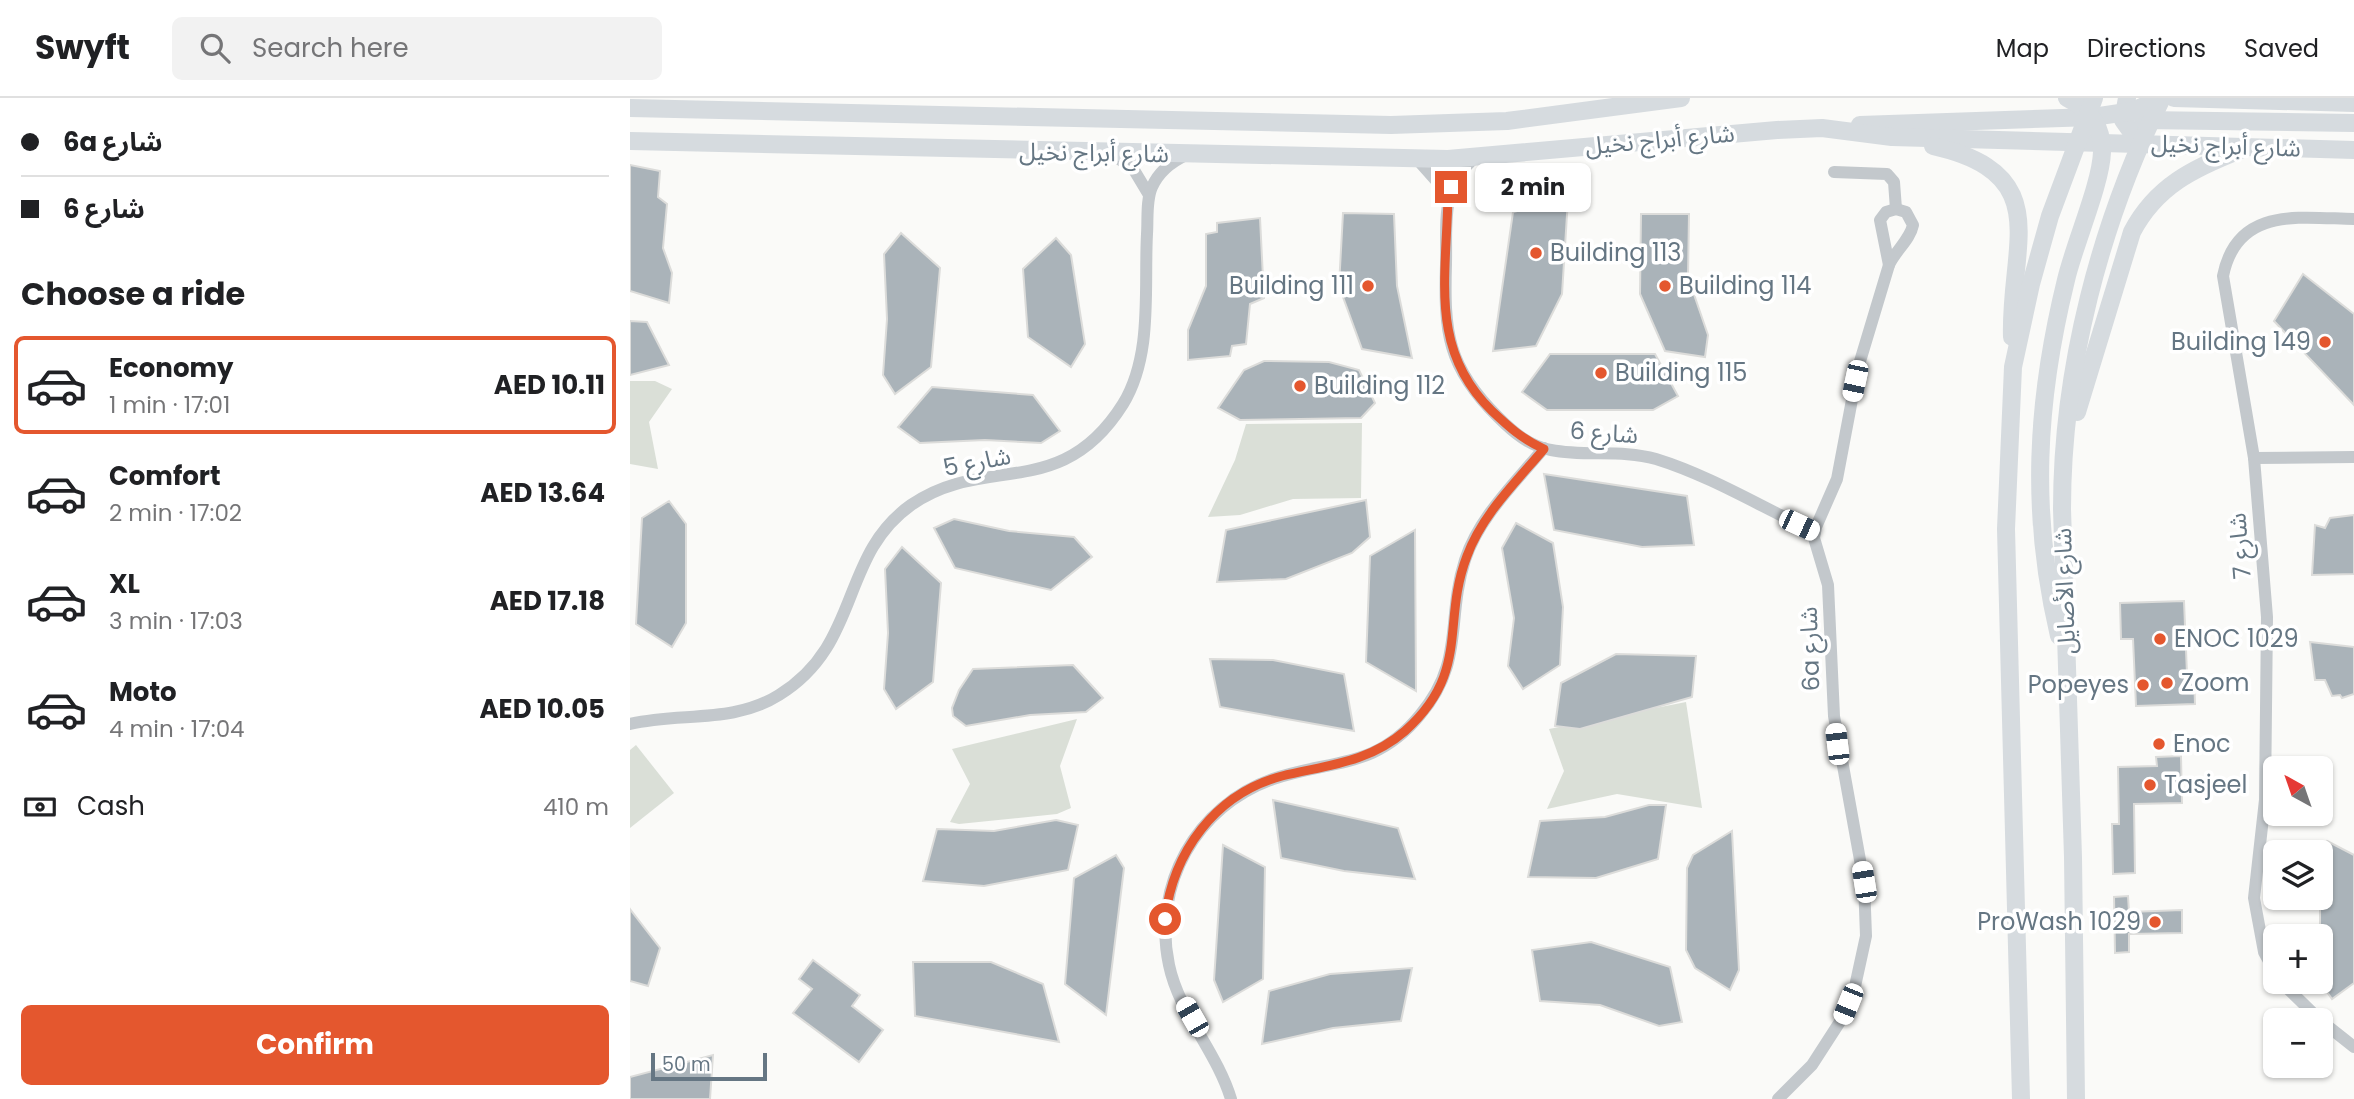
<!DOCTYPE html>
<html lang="en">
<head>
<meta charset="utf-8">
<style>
  :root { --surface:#fff; --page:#f2f2f2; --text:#202124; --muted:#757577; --line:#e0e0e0; --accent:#e4572e }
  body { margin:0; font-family:Poppins,"Noto Sans Arabic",sans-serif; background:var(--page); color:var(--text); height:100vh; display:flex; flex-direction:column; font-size:26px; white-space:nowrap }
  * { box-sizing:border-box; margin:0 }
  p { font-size:23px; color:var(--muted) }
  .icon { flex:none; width:38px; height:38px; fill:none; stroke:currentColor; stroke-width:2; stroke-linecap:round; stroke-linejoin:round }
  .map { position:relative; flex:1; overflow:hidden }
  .details { display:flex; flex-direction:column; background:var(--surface); width:630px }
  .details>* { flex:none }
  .top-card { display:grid; align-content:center; height:154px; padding:0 21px; background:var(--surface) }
  .needle { width:46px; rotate:320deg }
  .fabs { position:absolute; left:1633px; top:658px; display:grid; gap:14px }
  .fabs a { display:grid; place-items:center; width:70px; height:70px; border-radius:10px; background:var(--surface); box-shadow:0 2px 5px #0004; font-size:35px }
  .scale { position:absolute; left:21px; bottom:18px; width:116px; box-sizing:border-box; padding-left:7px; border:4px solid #657683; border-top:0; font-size:19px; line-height:24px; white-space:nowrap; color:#657683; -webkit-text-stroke:5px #fff; paint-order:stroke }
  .end { position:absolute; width:32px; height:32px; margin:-16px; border:9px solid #e4572e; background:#fff; box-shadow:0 0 0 4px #fff }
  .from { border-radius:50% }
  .bubble { position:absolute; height:49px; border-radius:10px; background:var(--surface); box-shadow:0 2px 5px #0004; font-size:23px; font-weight:700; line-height:49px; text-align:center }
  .car { position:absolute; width:21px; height:42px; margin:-21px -10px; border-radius:9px; box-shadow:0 0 5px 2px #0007; background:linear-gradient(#fff 24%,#345 0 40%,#fff 0 76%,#345 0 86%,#fff 0) }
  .top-card b { display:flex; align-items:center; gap:24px; height:66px; font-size:26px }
  .top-card b+b { border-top:2px solid var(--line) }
  .top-card i { width:18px; height:18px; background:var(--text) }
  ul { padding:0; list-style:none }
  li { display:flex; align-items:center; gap:21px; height:98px; margin:0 14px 10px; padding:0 7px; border:4px solid transparent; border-radius:10px }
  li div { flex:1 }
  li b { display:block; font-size:26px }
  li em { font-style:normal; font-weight:700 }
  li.active { border-color:var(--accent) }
  li>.icon { width:63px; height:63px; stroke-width:1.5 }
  h2 { padding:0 21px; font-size:32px; line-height:84px }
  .pay { display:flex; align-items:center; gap:18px; height:77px; padding:0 21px; font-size:26px }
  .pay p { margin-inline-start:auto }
  .action { display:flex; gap:14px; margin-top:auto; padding:14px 21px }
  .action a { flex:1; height:80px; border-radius:10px; background:var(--accent); color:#fff; font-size:28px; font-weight:700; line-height:80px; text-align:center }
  header { display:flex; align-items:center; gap:42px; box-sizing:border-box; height:98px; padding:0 35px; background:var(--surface); border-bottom:2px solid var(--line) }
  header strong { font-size:33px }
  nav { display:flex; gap:38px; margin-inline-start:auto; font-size:24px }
  .search { width:490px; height:63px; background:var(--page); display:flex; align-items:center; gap:18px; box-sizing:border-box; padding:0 24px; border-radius:10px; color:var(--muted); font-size:26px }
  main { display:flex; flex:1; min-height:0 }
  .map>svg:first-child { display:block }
  .green { fill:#dadfd7 }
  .building { fill:#aab3b9; stroke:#dcdcda; stroke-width:2 }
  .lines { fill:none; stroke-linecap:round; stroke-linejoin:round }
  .street { stroke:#c3c8cc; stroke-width:12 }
  .secondary { stroke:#d6dbdf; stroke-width:18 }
  .route { stroke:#e4572e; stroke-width:9 }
  .poi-dot { fill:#e4572e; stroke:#fff; stroke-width:2.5 }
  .labels { text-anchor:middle; stroke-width:7; stroke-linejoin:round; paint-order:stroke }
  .street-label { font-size:24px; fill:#657683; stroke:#fff }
  .poi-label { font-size:24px; fill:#657683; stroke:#fff; text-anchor:start }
</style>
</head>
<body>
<header>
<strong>Swyft</strong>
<div class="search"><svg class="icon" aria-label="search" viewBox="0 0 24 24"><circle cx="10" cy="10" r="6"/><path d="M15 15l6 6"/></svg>Search here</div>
<nav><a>Map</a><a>Directions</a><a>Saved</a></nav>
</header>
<main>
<section class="details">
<div class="top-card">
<b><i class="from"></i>6a شارع</b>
<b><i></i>شارع 6</b>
</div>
<h2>Choose a ride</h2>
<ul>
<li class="active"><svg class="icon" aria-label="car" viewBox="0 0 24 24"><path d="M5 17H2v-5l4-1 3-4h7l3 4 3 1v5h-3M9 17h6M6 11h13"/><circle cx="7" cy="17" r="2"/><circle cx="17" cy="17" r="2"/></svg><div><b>Economy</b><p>1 min · 17:01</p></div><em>AED 10.11</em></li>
<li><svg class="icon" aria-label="car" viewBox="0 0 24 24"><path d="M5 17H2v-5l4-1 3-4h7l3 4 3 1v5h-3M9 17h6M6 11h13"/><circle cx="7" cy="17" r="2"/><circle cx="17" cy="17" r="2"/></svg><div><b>Comfort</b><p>2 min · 17:02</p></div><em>AED 13.64</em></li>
<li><svg class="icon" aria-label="car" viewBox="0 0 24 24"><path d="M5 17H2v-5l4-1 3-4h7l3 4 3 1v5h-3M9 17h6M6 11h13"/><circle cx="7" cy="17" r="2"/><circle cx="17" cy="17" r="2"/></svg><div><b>XL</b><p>3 min · 17:03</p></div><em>AED 17.18</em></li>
<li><svg class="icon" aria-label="car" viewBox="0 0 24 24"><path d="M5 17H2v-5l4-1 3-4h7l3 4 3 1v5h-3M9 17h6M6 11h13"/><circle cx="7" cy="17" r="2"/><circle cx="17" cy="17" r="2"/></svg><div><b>Moto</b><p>4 min · 17:04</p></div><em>AED 10.05</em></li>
</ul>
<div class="pay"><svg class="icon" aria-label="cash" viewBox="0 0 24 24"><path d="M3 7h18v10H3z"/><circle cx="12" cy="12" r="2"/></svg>Cash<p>410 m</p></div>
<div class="action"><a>Confirm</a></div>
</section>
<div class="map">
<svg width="1724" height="1001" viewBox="0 0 1724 1001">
  <rect width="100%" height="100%" fill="#fafaf8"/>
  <!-- green -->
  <g class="green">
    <polygon points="0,283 25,283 42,291 19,324 28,371 0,366"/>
    <polygon points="732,325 731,400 663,401 610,417 578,419 605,362 616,326"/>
    <polygon points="1056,604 1072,710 987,696 917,711 934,673 919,631"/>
    <polygon points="447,621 430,668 441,710 427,716 329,726 320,724 340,686 322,651"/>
    <polygon points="6,647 44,695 0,730 0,652"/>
  </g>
  <!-- building -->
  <g class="building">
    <polygon points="0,67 30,73 28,99 37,106 33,150 42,175 39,205 0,193"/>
    <polygon points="938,101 932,196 906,248 863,253 883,114"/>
    <polygon points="713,115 764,116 767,188 782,260 732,251 709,188"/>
    <polygon points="1011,116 1059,116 1058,179 1078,237 1075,259 1035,253 1010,196"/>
    <polygon points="630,120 634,200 620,206 616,246 602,248 600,258 558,262 558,232 576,188 576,136 587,134 587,125"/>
    <polygon points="271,135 310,170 301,269 265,296 253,277 257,221 254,156"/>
    <polygon points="426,140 441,157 455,246 441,269 398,239 393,171"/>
    <polygon points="1673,176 1724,216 1724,307 1644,223"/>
    <polygon points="0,223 17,224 39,267 0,277"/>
    <polygon points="920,256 1025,256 1048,298 1023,312 917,312 892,294"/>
    <polygon points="634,263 699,264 729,272 745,305 731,320 610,322 588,310 614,272"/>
    <polygon points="302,289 403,297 430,333 411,345 355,342 290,345 268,329"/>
    <polygon points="914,376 1057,398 1064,447 1012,449 924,432"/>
    <polygon points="736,402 740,439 722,455 656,481 587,484 596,432"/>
    <polygon points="39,403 56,426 56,525 42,549 6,526 12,420"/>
    <polygon points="1724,417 1724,476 1682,477 1685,427 1695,430 1700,420"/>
    <polygon points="324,421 379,433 444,439 462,459 421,492 325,470 304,430"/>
    <polygon points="886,425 923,445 933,509 930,567 893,591 878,568 884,520 872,450"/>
    <polygon points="785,432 786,593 736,564 740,458"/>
    <polygon points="272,449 311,485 303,584 266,611 254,591 258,535 255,471"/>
    <polygon points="1554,503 1557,576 1564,576 1565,606 1506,608 1503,541 1491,541 1490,505"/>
    <polygon points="1680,544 1724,549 1724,596 1712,600 1710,597 1702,598 1695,582 1685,582"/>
    <polygon points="986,556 1066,558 1062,599 950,631 925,628 931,585"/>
    <polygon points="580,561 643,562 714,576 724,633 590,609"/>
    <polygon points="443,567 473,600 456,614 400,617 336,628 323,618 322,610 329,592 343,571"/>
    <polygon points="1551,658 1552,705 1504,706 1505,775 1483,776 1482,726 1489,726 1488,669 1527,668 1526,659"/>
    <polygon points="643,702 768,730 785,781 714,773 651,760"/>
    <polygon points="1019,707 1036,707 1028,761 966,780 898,779 910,723 975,719"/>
    <polygon points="426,722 448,727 438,772 354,788 293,783 307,731 364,733"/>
    <polygon points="1102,733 1109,872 1100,892 1065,870 1056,852 1057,770 1063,757"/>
    <polygon points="1697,743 1724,757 1724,885 1702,901 1690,884 1690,754"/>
    <polygon points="593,747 635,769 633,881 593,904 584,882"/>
    <polygon points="486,757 494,770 476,917 435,886 444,780"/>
    <polygon points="1498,798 1499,814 1552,812 1552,835 1499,836 1499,854 1485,855 1484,799"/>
    <polygon points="0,811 30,850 18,888 0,883"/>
    <polygon points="961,844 1040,869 1052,924 1029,928 970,907 910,903 902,852"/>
    <polygon points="183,862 230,897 222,908 253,932 229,964 163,915 182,891 169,881"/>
    <polygon points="283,864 361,864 413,886 429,944 285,918"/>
    <polygon points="782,870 771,923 703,930 632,946 639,893 700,876"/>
    <polygon points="83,957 80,1001 0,1001 0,979"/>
  </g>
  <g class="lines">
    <!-- street -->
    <g class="street">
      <polyline points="481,55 504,72 519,97"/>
      <path d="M 846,59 C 810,89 817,123 816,166 C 814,234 817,269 868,319 C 883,334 899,348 921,352 C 956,359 991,351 1026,361 C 1081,378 1133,410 1185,434"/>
      <polyline points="787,61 818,96"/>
      <polyline points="1204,74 1257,76 1264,84 1266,111"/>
      <path d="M 1266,111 L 1276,114 L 1283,127 C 1280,142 1265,153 1259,167 L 1250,122 L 1256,114 Z"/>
      <polyline points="1624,360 1724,359"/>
      <path d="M 0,626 C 50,614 103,626 149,597 C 232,546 209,458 281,407 C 355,355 431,405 493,306 C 523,257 514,191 517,136 C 518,121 516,102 522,89 C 529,73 541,64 556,57"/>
      <path d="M 1645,874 L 1634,854 L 1624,800 L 1635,702 L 1637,519 L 1624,360 L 1593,178 C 1607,108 1670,120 1724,121"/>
      <polyline points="1651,884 1690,922"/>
      <polyline points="1690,922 1724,949"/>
      <path d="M 601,1001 C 587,954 549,915 539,867 C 522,787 566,708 643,681 C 701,661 745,672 790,617 C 835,564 816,521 835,462 C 849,419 885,385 914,350"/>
      <polyline points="1148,1001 1182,967 1213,919 1224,893 1236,838 1234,784 1204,618 1198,487 1184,440 1186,429 1207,381 1228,270 1259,167"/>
    </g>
    <!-- secondary -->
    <g class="secondary">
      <polyline points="1497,0 1493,22 1510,46"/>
      <polyline points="1544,0 1724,5"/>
      <polyline points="0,10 761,27 877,23 1051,0"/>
      <polyline points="1513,22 1724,25"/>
      <polyline points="1230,27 1463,19 1503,13 1531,0"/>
      <polyline points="0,43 818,61 1147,32 1192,30 1262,39 1724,52"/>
      <path d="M 1303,48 C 1427,76 1379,147 1382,239"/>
      <path d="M 1447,314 L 1502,134 C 1526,88 1564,70 1610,52"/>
      <path d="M 1429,538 C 1400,415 1406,304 1436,182 C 1444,147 1471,86 1472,54 C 1472,28 1461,12 1437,0"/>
      <polyline points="1391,1001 1376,431 1383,269 1401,186 1420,118 1464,0"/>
      <path d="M 1446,1001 L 1443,759 L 1432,411 C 1432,271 1470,125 1532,0"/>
    </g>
  </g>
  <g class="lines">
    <!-- route -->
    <path class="route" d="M 535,821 C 543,754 585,696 652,678 C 697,667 738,665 775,633 C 841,574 811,525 837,458 C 852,417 886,384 914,351 C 892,341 879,329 862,313 C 798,251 817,177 818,96 L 821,89"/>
  </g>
  <!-- markers -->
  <g class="poi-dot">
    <circle cx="906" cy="155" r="7"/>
    <circle cx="738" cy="188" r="7"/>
    <circle cx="1035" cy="188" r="7"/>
    <circle cx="1695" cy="244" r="7"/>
    <circle cx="971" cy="275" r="7"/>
    <circle cx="670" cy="288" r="7"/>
    <circle cx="1530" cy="541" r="7"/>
    <circle cx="1537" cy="585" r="7"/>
    <circle cx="1513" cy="587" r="7"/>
    <circle cx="1529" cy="646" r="7"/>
    <circle cx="1520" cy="687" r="7"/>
    <circle cx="1525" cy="824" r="7"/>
  </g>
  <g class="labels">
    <!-- street labels -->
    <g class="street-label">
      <text transform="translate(1030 42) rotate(-5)" y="8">شارع أبراج نخيل</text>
      <text transform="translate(1596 48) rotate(2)" y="8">شارع أبراج نخيل</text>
      <text transform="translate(464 55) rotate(1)" y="8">شارع أبراج نخيل</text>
      <text transform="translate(974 335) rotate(4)" y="8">شارع 6</text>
      <text transform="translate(347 364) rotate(-11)" y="8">شارع 5</text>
      <text transform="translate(1610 448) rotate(-95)" y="8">شارع 7</text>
      <text transform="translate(1435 493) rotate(-92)" y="8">شارع الأصايل</text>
      <text transform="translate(1180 551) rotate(-92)" y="8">6a شارع</text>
    </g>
    <!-- poi labels -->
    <g class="poi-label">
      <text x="920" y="163">Building 113</text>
      <text x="724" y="196" text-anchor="end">Building 111</text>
      <text x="1049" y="196">Building 114</text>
      <text x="1681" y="252" text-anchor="end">Building 149</text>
      <text x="985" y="283">Building 115</text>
      <text x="684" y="296">Building 112</text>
      <text x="1544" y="549">ENOC 1029</text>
      <text x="1551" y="593">Zoom</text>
      <text x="1499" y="595" text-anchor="end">Popeyes</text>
      <text x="1543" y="654">Enoc</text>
      <text x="1534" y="695">Tasjeel</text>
      <text x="1511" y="832" text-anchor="end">ProWash 1029</text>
    </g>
  </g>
</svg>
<div class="fabs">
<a><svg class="needle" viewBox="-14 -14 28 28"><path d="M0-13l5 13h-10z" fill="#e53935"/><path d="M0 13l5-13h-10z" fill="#757577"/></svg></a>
<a><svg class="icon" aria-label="layers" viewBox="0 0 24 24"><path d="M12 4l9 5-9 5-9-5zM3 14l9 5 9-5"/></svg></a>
<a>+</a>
<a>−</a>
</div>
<div class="scale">50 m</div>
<i class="end from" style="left:535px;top:821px"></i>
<i class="end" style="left:821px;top:89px"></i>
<div class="bubble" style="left:845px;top:65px;width:116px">2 min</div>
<i class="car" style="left:1225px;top:283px;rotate:192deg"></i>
<i class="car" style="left:1169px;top:427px;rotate:115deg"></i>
<i class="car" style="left:1207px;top:646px;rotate:353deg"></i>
<i class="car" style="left:1234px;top:784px;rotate:351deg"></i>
<i class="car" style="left:1218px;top:906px;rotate:202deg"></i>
<i class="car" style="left:562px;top:919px;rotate:330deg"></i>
</div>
</main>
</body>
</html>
